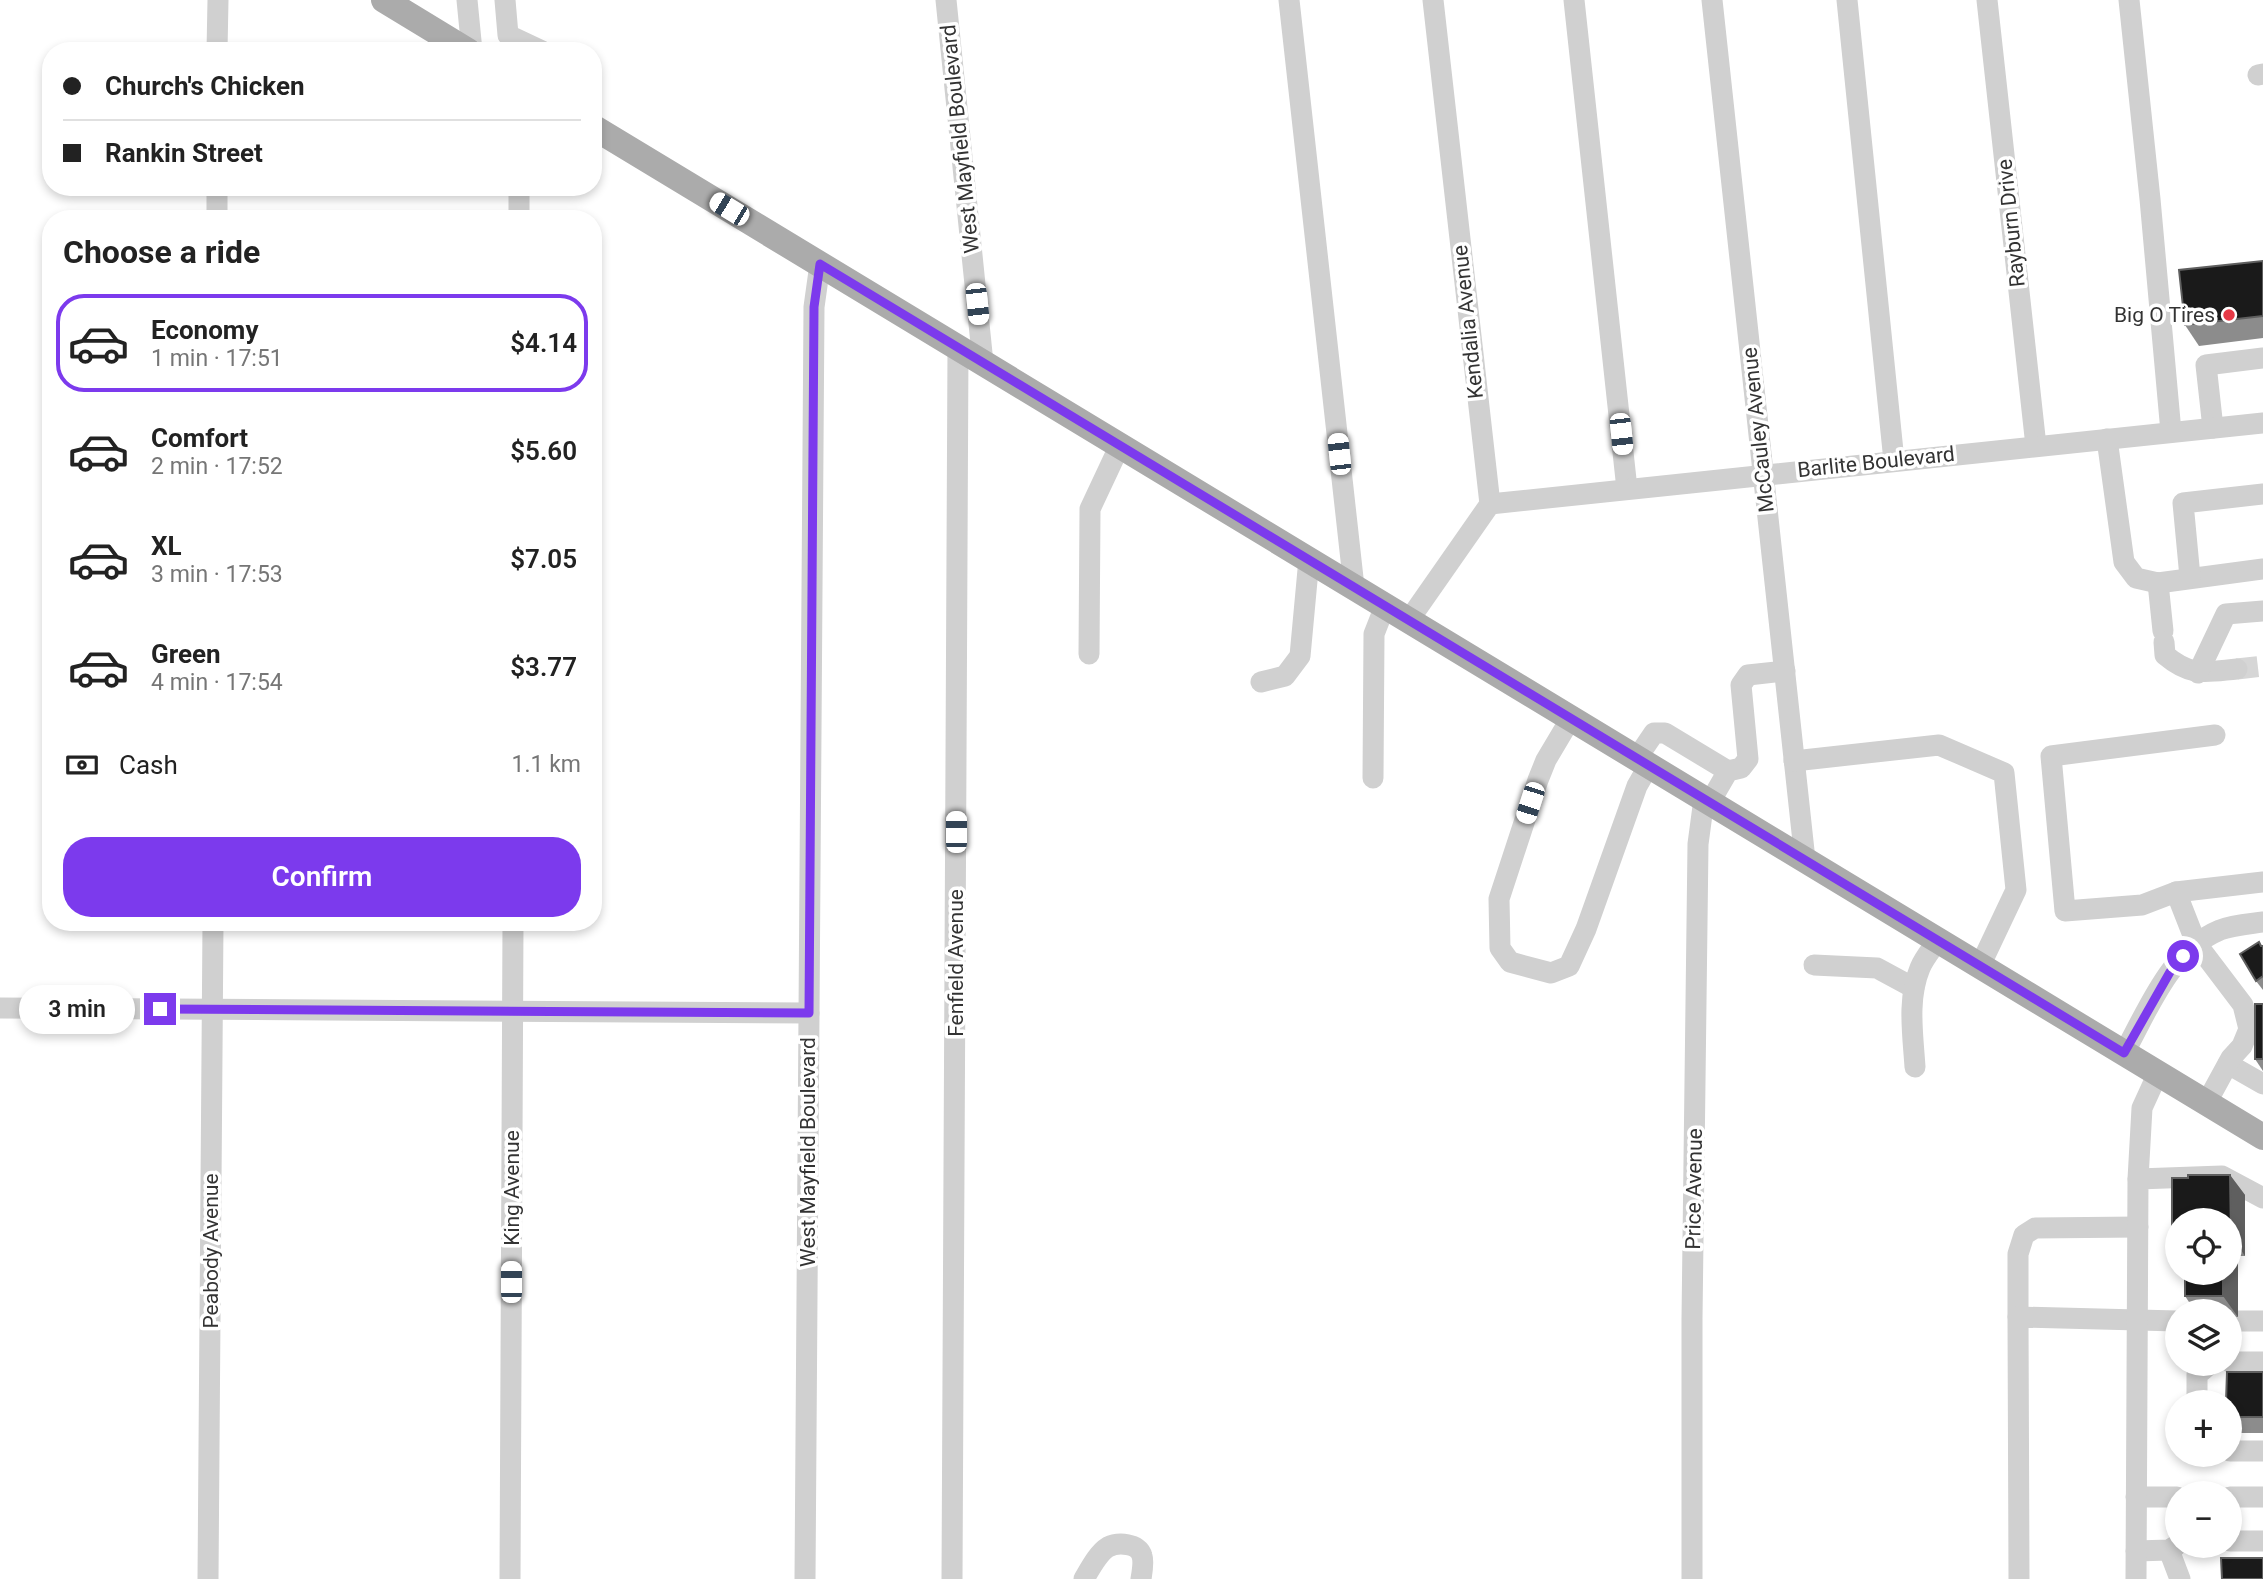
<!DOCTYPE html>
<html lang="en">
<head>
<meta charset="utf-8">
<style>
  :root { --surface:#fff; --page:#f6f6f6; --text:#222; --muted:#767676; --line:#e0e0e0; --accent:#7c3aed }
  body { margin:0; font-family:Roboto,sans-serif; background:var(--page); color:var(--text); height:100vh; display:flex; flex-direction:column; font-size:26px; white-space:nowrap }
  * { box-sizing:border-box; margin:0 }
  p { font-size:23px; color:var(--muted) }
  .icon { flex:none; width:38px; height:38px; fill:none; stroke:currentColor; stroke-width:2; stroke-linecap:round; stroke-linejoin:round }
  .map { position:relative; flex:1; overflow:hidden }
  .side { position:absolute; left:42px; top:210px; width:560px; height:721px; display:flex; flex-direction:column; background:var(--surface); border-radius:28px; box-shadow:0 4px 10px #0003 }
  .side>* { flex:none }
  .banner { position:absolute; left:42px; top:42px; width:560px; height:154px; border-radius:28px; box-shadow:0 4px 10px #0003; display:grid; align-content:center; height:154px; padding:0 21px; background:var(--surface) }
  .fabs { position:absolute; left:2165px; top:1208px; display:grid; gap:14px }
  .fabs a { display:grid; place-items:center; width:77px; height:77px; border-radius:50%; background:var(--surface); box-shadow:0 4px 10px #0003; font-size:35px }
  .end { position:absolute; width:32px; height:32px; margin:-16px; border:9px solid #7c3aed; background:#fff; box-shadow:0 0 0 4px #fff }
  .from { border-radius:50% }
  .bubble { position:absolute; height:49px; border-radius:24px; background:var(--surface); box-shadow:0 4px 10px #0003; font-size:23px; font-weight:600; line-height:49px; text-align:center }
  .car { position:absolute; width:21px; height:42px; margin:-21px -10px; border-radius:9px; box-shadow:0 0 5px 2px #0007; background:linear-gradient(#fff 24%,#345 0 40%,#fff 0 76%,#345 0 86%,#fff 0) }
  .banner b { display:flex; align-items:center; gap:24px; height:66px; font-size:26px }
  .banner b+b { border-top:2px solid var(--line) }
  .banner i { width:18px; height:18px; background:var(--text) }
  ul { padding:0; list-style:none }
  li { display:flex; align-items:center; gap:21px; height:98px; margin:0 14px 10px; padding:0 7px; border:4px solid transparent; border-radius:28px }
  li div { flex:1 }
  li b { display:block; font-size:26px }
  li em { font-style:normal; font-weight:600 }
  li.active { border-color:var(--accent) }
  li>.icon { width:63px; height:63px; stroke-width:1.5 }
  h2 { padding:0 21px; font-size:32px; line-height:84px }
  .pay { display:flex; align-items:center; gap:18px; height:77px; padding:0 21px; font-size:26px }
  .pay p { margin-inline-start:auto }
  .button { display:flex; gap:14px; margin-top:auto; padding:14px 21px }
  .button a { flex:1; height:80px; border-radius:28px; background:var(--accent); color:#fff; font-size:28px; font-weight:600; line-height:80px; text-align:center }
  .map>svg:first-child { display:block }
  .lines { fill:none; stroke-linecap:round; stroke-linejoin:round }
  .minor-tunnel { stroke:#d6d6d6; stroke-width:21; stroke-dasharray:21 10; stroke-linecap:butt }
  .minor { stroke:#d0d0d0; stroke-width:21 }
  .major { stroke:#ababab; stroke-width:26 }
  .wall { fill:#8c8c8c }
  .shaded-wall { fill:#5f5f5f }
  .building { fill:#1a1a1a; stroke:#5f5f5f; stroke-width:2 }
  .route { stroke:#7c3aed; stroke-width:9 }
  .poi-dot { fill:#e63946; stroke:#fff; stroke-width:2.5 }
  .labels { text-anchor:middle; stroke-width:7; stroke-linejoin:round; paint-order:stroke }
  .street-label { font-size:21px; fill:#333; stroke:#fff }
  .poi-label { font-size:21px; fill:#333; stroke:#fff; text-anchor:end }
</style>
</head>
<body>
<div class="map">
<svg width="2263" height="1579" viewBox="0 0 2263 1579">
  <rect width="100%" height="100%" fill="#fff"/>
  <g class="lines">
    <!-- minor-tunnel -->
    <polyline class="minor-tunnel" points="2237,669 2263,666"/>
    <!-- minor -->
    <g class="minor">
      <polyline points="467,0 472,51"/>
      <polyline points="505,0 508,35 542,51"/>
      <polyline points="946,0 983,363"/>
      <polyline points="1289,0 1354,587"/>
      <polyline points="1574,0 1627,489"/>
      <polyline points="1712,0 1805,860"/>
      <polyline points="1847,0 1894,461"/>
      <polyline points="1987,0 2036,446"/>
      <polyline points="2129,0 2150,199 2171,432"/>
      <polyline points="217,51 218,0"/>
      <polyline points="2258,75 2263,74"/>
      <polyline points="217,219 217,187"/>
      <polyline points="519,219 519,187"/>
      <polyline points="2213,428 2206,365 2263,358"/>
      <polyline points="2107,439 2124,562 2136,578 2158,583 2263,569"/>
      <polyline points="1490,504 2263,423"/>
      <polyline points="2190,577 2183,503 2263,494"/>
      <polyline points="2158,583 2163,631"/>
      <polyline points="1409,620 1490,504 1433,0"/>
      <path d="M 2164,642 L 2165,655 C 2191,677 2205,672 2237,669"/>
      <polyline points="1089,654 1090,509 1120,445"/>
      <polyline points="2198,673 2226,614 2263,611"/>
      <polyline points="1261,682 1285,676 1300,656 1309,559"/>
      <polyline points="1571,718 1546,760 1538,780 1499,899 1500,948 1510,962 1551,973 1569,966 1586,929 1637,786 1649,765"/>
      <polyline points="1637,758 1654,733 1665,733 1728,771"/>
      <polyline points="1794,761 1939,745 2004,773 2016,890 1980,966"/>
      <polyline points="1373,778 1374,634 1385,606"/>
      <polyline points="1710,802 1728,771 1741,768 1748,759 1741,685 1748,675 1785,671"/>
      <polyline points="2176,892 2142,905 2065,911 2051,756 2215,735"/>
      <polyline points="1814,965 1877,968 1914,988"/>
      <polyline points="0,1008 809,1013"/>
      <path d="M 2124,1053 C 2149,1008 2170,951 2220,930 C 2233,925 2249,924 2263,922"/>
      <polyline points="2228,1064 2263,1084"/>
      <path d="M 1915,1067 C 1913,1035 1907,999 1920,968 C 1924,958 1932,949 1938,940"/>
      <polyline points="2207,1102 2231,1058 2242,1046 2249,1029 2243,1005 2196,943 2176,892 2263,882"/>
      <polyline points="2138,1179 2142,1108 2158,1073"/>
      <polyline points="2018,1317 2018,1254 2024,1235 2035,1228 2138,1227"/>
      <polyline points="2230,1321 2263,1321"/>
      <polyline points="2230,1362 2263,1362"/>
      <polyline points="2197,1402 2197,1375 2211,1363"/>
      <polyline points="2230,1451 2263,1451"/>
      <polyline points="2136,1497 2177,1497"/>
      <polyline points="2230,1497 2263,1497"/>
      <polyline points="2230,1541 2263,1541"/>
      <polyline points="2169,1550 2180,1579"/>
      <polyline points="2136,1551 2169,1550 2177,1545"/>
      <polyline points="208,1579 213,922"/>
      <polyline points="510,1579 513,922"/>
      <polyline points="805,1579 814,307 820,264"/>
      <polyline points="952,1579 958,347"/>
      <path d="M 1084,1579 C 1090,1569 1098,1553 1108,1547 C 1118,1542 1139,1543 1142,1556 C 1144,1562 1142,1573 1141,1579"/>
      <polyline points="1692,1579 1692,1319 1698,844 1704,799"/>
      <polyline points="2019,1579 2018,1317 2177,1321"/>
      <polyline points="2136,1579 2138,1179 2222,1176 2263,1198"/>
    </g>
    <!-- major -->
    <g class="major">
      <polyline points="384,0 468,51"/>
      <polyline points="593,127 2263,1137"/>
    </g>
  </g>
  <!-- wall -->
  <g class="wall">
    <polygon points="2263,261 2263,338 2199,346 2185,325"/>
    <polygon points="2261,946 2263,946 2263,990 2256,981"/>
    <polygon points="2263,1004 2263,1071 2255,1059"/>
    <polygon points="2188,1175 2230,1175 2245,1195 2245,1256 2238,1256 2238,1317 2230,1317 2230,1311 2195,1311 2185,1296 2185,1272 2230,1272 2230,1220 2177,1220 2177,1249 2172,1242 2172,1178 2188,1178"/>
    <polygon points="2263,1372 2263,1433 2239,1433 2230,1419 2230,1402"/>
  </g>
  <!-- shaded-wall -->
  <g class="shaded-wall">
    <polygon points="2230,1175 2245,1195 2245,1256 2231,1235"/>
    <polygon points="2230,1244 2238,1256 2238,1317 2223,1296 2223,1272 2230,1272"/>
  </g>
  <!-- building -->
  <g class="building">
    <polygon points="2263,261 2263,316 2185,325 2179,270"/>
    <polygon points="2259,942 2261,946 2263,946 2263,976 2256,981 2240,954"/>
    <rect x="2255" y="1004" width="8" height="55"/>
    <polygon points="2188,1175 2230,1175 2231,1235 2230,1235 2230,1220 2177,1220 2177,1242 2172,1242 2172,1178 2188,1178"/>
    <rect x="2185" y="1272" width="38" height="24"/>
    <polygon points="2227,1372 2263,1372 2263,1417 2230,1417 2230,1402 2226,1402"/>
    <polygon points="2221,1558 2263,1558 2263,1579 2222,1579"/>
  </g>
  <g class="lines">
    <!-- route -->
    <polyline class="route" points="160,1009 809,1013 814,307 820,264 2124,1053 2170,972 2183,956"/>
  </g>
  <!-- markers -->
  <circle class="poi-dot" cx="2229" cy="315" r="7"/>
  <g class="labels">
    <!-- street labels -->
    <g class="street-label">
      <text transform="translate(960 139) rotate(-96)" y="7">West Mayfield Boulevard</text>
      <text transform="translate(2011 223) rotate(-96)" y="7">Rayburn Drive</text>
      <text transform="translate(1468 322) rotate(-96)" y="7">Kendalia Avenue</text>
      <text transform="translate(1758 430) rotate(-96)" y="7">McCauley Avenue</text>
      <text transform="translate(1876 462) rotate(-6)" y="7">Barlite Boulevard</text>
      <text transform="translate(956 963) rotate(-90)" y="7">Fenfield Avenue</text>
      <text transform="translate(808 1152) rotate(-90)" y="7">West Mayfield Boulevard</text>
      <text transform="translate(512 1188) rotate(-90)" y="7">King Avenue</text>
      <text transform="translate(1694 1189) rotate(-89)" y="7">Price Avenue</text>
      <text transform="translate(211 1251) rotate(-90)" y="7">Peabody Avenue</text>
    </g>
    <!-- poi labels -->
    <g class="poi-label">
      <text x="2215" y="322">Big O Tires</text>
    </g>
  </g>
</svg>
<div class="fabs">
<a><svg class="icon" aria-label="locate" viewBox="0 0 24 24"><circle cx="12" cy="12" r="6"/><path d="M12 2v4M12 18v4M2 12h4M18 12h4"/></svg></a>
<a><svg class="icon" aria-label="layers" viewBox="0 0 24 24"><path d="M12 4l9 5-9 5-9-5zM3 14l9 5 9-5"/></svg></a>
<a>+</a>
<a>−</a>
</div>
<i class="end from" style="left:2183px;top:956px"></i>
<i class="end" style="left:160px;top:1009px"></i>
<div class="bubble" style="left:19px;top:985px;width:116px">3 min</div>
<i class="car" style="left:729px;top:209px;rotate:301deg"></i>
<i class="car" style="left:977px;top:304px;rotate:174deg"></i>
<i class="car" style="left:1621px;top:434px;rotate:174deg"></i>
<i class="car" style="left:1339px;top:454px;rotate:354deg"></i>
<i class="car" style="left:1530px;top:803px;rotate:198deg"></i>
<i class="car" style="left:956px;top:832px;rotate:0deg"></i>
<i class="car" style="left:511px;top:1282px;rotate:0deg"></i>
<div class="banner">
<b><i class="from"></i>Church's Chicken</b>
<b><i></i>Rankin Street</b>
</div>
<section class="side">
<h2>Choose a ride</h2>
<ul>
<li class="active"><svg class="icon" aria-label="car" viewBox="0 0 24 24"><path d="M5 17H2v-5l4-1 3-4h7l3 4 3 1v5h-3M9 17h6M6 11h13"/><circle cx="7" cy="17" r="2"/><circle cx="17" cy="17" r="2"/></svg><div><b>Economy</b><p>1 min · 17:51</p></div><em>$4.14</em></li>
<li><svg class="icon" aria-label="car" viewBox="0 0 24 24"><path d="M5 17H2v-5l4-1 3-4h7l3 4 3 1v5h-3M9 17h6M6 11h13"/><circle cx="7" cy="17" r="2"/><circle cx="17" cy="17" r="2"/></svg><div><b>Comfort</b><p>2 min · 17:52</p></div><em>$5.60</em></li>
<li><svg class="icon" aria-label="car" viewBox="0 0 24 24"><path d="M5 17H2v-5l4-1 3-4h7l3 4 3 1v5h-3M9 17h6M6 11h13"/><circle cx="7" cy="17" r="2"/><circle cx="17" cy="17" r="2"/></svg><div><b>XL</b><p>3 min · 17:53</p></div><em>$7.05</em></li>
<li><svg class="icon" aria-label="car" viewBox="0 0 24 24"><path d="M5 17H2v-5l4-1 3-4h7l3 4 3 1v5h-3M9 17h6M6 11h13"/><circle cx="7" cy="17" r="2"/><circle cx="17" cy="17" r="2"/></svg><div><b>Green</b><p>4 min · 17:54</p></div><em>$3.77</em></li>
</ul>
<div class="pay"><svg class="icon" aria-label="cash" viewBox="0 0 24 24"><path d="M3 7h18v10H3z"/><circle cx="12" cy="12" r="2"/></svg>Cash<p>1.1 km</p></div>
<div class="button"><a>Confirm</a></div>
</section>
</div>
</body>
</html>
